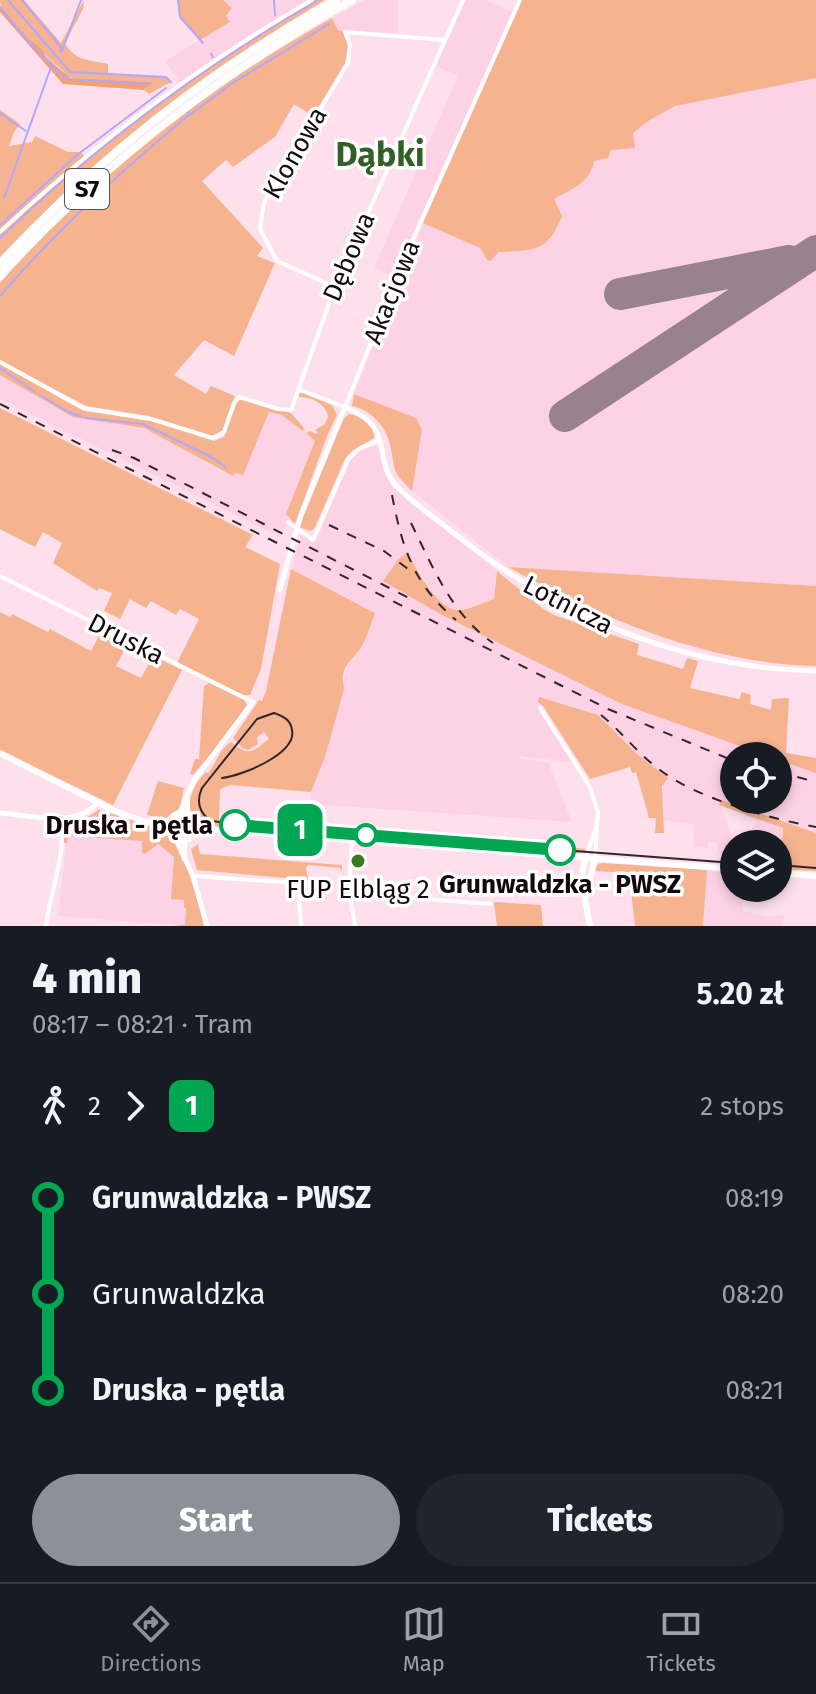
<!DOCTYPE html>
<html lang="en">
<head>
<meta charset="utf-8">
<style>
  :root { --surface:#171b24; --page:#20242c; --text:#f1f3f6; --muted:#9ea1a6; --line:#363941; --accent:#8c9099 }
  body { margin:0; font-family:"Fira Sans",sans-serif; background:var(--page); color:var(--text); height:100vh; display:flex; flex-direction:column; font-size:30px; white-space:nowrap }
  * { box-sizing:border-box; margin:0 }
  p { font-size:26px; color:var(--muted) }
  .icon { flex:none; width:44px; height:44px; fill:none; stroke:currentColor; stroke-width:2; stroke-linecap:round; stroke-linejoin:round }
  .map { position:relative; height:926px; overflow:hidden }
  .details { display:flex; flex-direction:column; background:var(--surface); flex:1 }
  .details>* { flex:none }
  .badge { padding:0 16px; border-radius:12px; font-size:28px; line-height:52px }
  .controls { position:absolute; left:720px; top:742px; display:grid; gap:16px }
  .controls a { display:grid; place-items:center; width:72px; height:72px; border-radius:50%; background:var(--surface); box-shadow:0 4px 12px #0003; font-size:40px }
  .map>.badge { position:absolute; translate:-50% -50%; box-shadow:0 0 0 4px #fff }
  .legs { display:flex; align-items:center; gap:12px; height:88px; padding:0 32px; font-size:26px }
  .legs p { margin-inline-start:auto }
  .headline { display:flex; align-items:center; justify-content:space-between; height:136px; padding:0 32px }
  h1 { font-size:44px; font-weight:800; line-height:60px }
  .cta { display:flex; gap:16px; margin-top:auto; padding:16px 32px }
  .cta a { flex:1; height:92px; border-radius:48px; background:var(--accent); color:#fff; font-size:32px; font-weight:800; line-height:92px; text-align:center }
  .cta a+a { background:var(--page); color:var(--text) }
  ul { padding:0 32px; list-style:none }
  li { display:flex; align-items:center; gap:28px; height:96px; font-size:30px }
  li i { display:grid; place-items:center; width:12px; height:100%; margin:0 10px; background:currentColor }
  li i::after { content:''; width:20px; height:20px; margin:-10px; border:6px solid; border-radius:50%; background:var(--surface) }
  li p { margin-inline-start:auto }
  li:first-child i { background:linear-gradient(#0000 50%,currentColor 0) }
  li:last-child i { background:linear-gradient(currentColor 50%,#0000 0) }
  .tab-bar { display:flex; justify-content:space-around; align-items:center; height:112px; border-top:2px solid var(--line); background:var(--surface); font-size:22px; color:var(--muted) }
  .tab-bar a { display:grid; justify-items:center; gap:4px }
  .tab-bar .selected { color:var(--accent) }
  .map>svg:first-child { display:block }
</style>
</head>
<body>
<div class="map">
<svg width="816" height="926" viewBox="0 0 816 926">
  <rect width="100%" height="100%" fill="#fee0ed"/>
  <!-- built -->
  <path fill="#fed2e5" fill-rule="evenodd" d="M 223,0 L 312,0 L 181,84 L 165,61 L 229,22 L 226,16 L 232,8 Z
    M 365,0 L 398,0 L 398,33 L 339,31 L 332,18 Z
    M 466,0 L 485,0 L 512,12 L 395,277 L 374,268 L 458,76 L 436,66 Z
    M 522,0 L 816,0 L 816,586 L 508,567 L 412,491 L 422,430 L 416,418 L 354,394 L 423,223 Z
    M 0,375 L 73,417 L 144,428 L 182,447 L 224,473 L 243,474 L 269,412 L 282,415 L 316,441 L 286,513 L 289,519 L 280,537 L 0,399 Z
    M 373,446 L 379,447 L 385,473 L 395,488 L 497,571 L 494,599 L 461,610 L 446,606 L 434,595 L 407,553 L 385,578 L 432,604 L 756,748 L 816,758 L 816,845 L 783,828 L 781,862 L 778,862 L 778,844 L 734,844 L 734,859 L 722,858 L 715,842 L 708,843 L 708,848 L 693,847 L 694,825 L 664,820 L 663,785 L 539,698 L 538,709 L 575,763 L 520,756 L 519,759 L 548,762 L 572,822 L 310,804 L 311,792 L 325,757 L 349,659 L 362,647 L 373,611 L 291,569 L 301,534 L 316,541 L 349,462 L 360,451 ZM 734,756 L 778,756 L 778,800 L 734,800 ZM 720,803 L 757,821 L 751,831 L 732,838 Z
    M 67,836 L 143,841 L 142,852 L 158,843 L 174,857 L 171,898 L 185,900 L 185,926 L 58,916 Z
    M 707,870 L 734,872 L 734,888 L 744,888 L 742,911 L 767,916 L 784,915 L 783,926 L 703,926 Z"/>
  <!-- green -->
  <path fill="#f5b38f" d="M 0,0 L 24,0 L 61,43 L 84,0 L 83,9 L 65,43 C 74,61 90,60 108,64 L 108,74 L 166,77 L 171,82 L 149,94 L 144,90 L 151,82 C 139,81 75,80 69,77 C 67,76 62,69 60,68 C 46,55 0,21 0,0 Z
    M 178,0 L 223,0 L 232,8 L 226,16 L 230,22 L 200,40 L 180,17 Z
    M 312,0 L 325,0 C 205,72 97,156 0,257 L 0,110 L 20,124 L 14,132 L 9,146 L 32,142 L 35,136 L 68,152 L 81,152 L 84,156 L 158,100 Z
    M 522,0 L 816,0 L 816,78 L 675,106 L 648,121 L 633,133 L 635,148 L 611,150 L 608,158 L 594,161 C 590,183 572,189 554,199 L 562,216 C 547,253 535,250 498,252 L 491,261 L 487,260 L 480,248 L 423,223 Z
    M 332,18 L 338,30 L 345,32 L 348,46 L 345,63 L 313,116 L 294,104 L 275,137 L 233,167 L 226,160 L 202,181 L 263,248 L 257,256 L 275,263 L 234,356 L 204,340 L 174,375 L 206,394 L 211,386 L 235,396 L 222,432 L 212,436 L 149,416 L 86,406 L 0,360 L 0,283 C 92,177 209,87 332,18 Z
    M 0,364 L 84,411 L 152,421 L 214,441 L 224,437 L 237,402 L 242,399 L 291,413 L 304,428 L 303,431 L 282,415 L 269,412 L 243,475 L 236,473 L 233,476 L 144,428 L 73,417 L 0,375 Z
    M 302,393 L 332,405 L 337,415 L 327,436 L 295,524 L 286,514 L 315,441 L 306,433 L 310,431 L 316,434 L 318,432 L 315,430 L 325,424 L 328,417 C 326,403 311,397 299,397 L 299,394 Z
    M 354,394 L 416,418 L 422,430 L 412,491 C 407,486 402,481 398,476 C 392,466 393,455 390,445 C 386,425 369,409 352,406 Z
    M 0,408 L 253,535 L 245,547 L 280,564 L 261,669 L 250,695 L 242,695 L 177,663 L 199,619 L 180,609 L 176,615 L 151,601 L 146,608 L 130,599 L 120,619 L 104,611 L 112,593 L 99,588 L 97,591 L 53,563 L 62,543 L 43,532 L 35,547 L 0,529 Z
    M 349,414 C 361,416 375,426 374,438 L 353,450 L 345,459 L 314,529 L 310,531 L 299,527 L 344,418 Z
    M 408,552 C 416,569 436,608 457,610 C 468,611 483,602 494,599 L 497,571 L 542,608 L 554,615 L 639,644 L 637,655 L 683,669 L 687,658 L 698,661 L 690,688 L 739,699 L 742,692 L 751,695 L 750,704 L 771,710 L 772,699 L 789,698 L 786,753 L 816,758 L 816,773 L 778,760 L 778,756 L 768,756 L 622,704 L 442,615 L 383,581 L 398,560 Z
    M 508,567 L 816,586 L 816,666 C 709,664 600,618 508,567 Z
    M 291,569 L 375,613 C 371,623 368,634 363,644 C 355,660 338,664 344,689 L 325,757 L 311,792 L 231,785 L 220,789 L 219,820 L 586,849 L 585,851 L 571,854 L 571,851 L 547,850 L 546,852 L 371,836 L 248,830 L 248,827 L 223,825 L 222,828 L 199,824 L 189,811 C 189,795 195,783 206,772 L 208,773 C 217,763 219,749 231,742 C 250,757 252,752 269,739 L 264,732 L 257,737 L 258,744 L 248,750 L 242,748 L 233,738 L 259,700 L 262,701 L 266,691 Z
    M 0,612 L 10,617 L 12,614 L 48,632 L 50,629 L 91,651 L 102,630 L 128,643 L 116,666 L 141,678 L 153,656 L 182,670 L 113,805 L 0,750 Z
    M 209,683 L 244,700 L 247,705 L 212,753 L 193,775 L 190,774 L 195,759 L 199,759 L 204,686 Z
    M 539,697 L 598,715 L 638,755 L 668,778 L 662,786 L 664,833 L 655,833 L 656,818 L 649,818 L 636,772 L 632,773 L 630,767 L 590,779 L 543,706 L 538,702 Z
    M 158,781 L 184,788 L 180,808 L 164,820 L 147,815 Z
    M 721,800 L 816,833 L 816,871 L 778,869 L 778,862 L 781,862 L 783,828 L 719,805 Z
    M 99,810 C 108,813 162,827 166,831 C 185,849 198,900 204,926 L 172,926 L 185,925 L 186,908 L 184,908 L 184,900 L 171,899 L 174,857 L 158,844 L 145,854 L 142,852 L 142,841 L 68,836 L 67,843 L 60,842 L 62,820 L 79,822 Z
    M 198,844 L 200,854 L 342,865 L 342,872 L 340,868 L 309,865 L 306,867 L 308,880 L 197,870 L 191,849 Z
    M 603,863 L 707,870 L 703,926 L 635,926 L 629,873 L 595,871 L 598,864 Z
    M 494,902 L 541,905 L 543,926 L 497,926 Z"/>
  <!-- forest -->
  <path fill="#f5a06f" d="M 0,7 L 21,34 L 42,49 L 45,56 L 70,78 L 152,82 L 144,90 L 63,84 L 0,12 Z"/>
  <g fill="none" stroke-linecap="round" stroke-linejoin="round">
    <!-- stream -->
    <path stroke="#b3a6fc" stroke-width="2" d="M 8,0 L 70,72 L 166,77 L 171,82
      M 22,0 L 60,46 L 61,52
      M 178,0 L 180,17 L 203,43
      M 274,0 L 275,15
      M 0,7 L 28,41 L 66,79 L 150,84
      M 62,51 L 81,0
      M 211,54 L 213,57
      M 0,113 L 26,131
      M 191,114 L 231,84 L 329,24
      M 4,198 L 51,67
      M 0,225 L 77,155 L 166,88
      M 0,238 C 95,146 204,66 318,0
      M 0,296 C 57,230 122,170 190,114 L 188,112
      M 0,368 L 35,392
      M 40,395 L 68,412 L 82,417
      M 85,418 L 143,424 L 213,458 L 225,467"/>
    <!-- runway -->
    <path stroke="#98828c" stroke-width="32" d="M 620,294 L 789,261
      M 565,416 L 816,251"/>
    <!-- minor -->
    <path stroke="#fff" stroke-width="4" d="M 0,232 C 96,143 198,66 312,0
      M 335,287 L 277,261 L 260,229 L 264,202 L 348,63 L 350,45 L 345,32 L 444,40
      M 0,362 L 83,408 L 151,419 L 213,438 L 224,432 L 234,403 L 239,397 L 278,409 L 291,410 L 335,287 L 463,0
      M 298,389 L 345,407 L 410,246 L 520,0
      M 288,522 L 313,540 L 349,458 L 360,448 L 380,440
      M 0,576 L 253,702
      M 540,708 L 590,787 L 598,812 L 595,858
      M 352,840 L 349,888 L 355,926
      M 586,857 L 596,827
      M 193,876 L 298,883 L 301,926
      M 349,893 L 491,904
      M 46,926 C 50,891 68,852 60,817"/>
    <!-- tertiary -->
    <path stroke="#fff" stroke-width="5" d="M 280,589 L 301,515 L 345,407 C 399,429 369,459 399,489 C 415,504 434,518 451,531 C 556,615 680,668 816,671
      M 187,798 L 188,815
      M 0,813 C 31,815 76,829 98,802
      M 179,814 L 194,780 L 253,702
      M 176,840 L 193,876 L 207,926
      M 184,859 L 185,841"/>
    <!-- secondary -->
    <path stroke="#fff" stroke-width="6" d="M 0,753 L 117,812 L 168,829
      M168 827a14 14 0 1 1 28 0a14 14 0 1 1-28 0Z
      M 196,824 L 218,830 L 734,869
      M 586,858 L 581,878 L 590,926
      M 778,873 L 816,876
      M 586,896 L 595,858"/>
    <!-- motorway -->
    <path stroke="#fff" stroke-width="8" d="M 0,264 C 96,159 211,69 336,0
      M 0,276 C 102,165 220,73 352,0"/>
    <!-- tram -->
    <path stroke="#32252b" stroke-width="2" d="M 222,778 C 241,776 297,754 292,730 C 291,720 283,716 274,713 L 257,719 L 202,788 C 196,801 199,813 211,821 L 272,828 L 734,863
      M 778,865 L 816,868"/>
    <!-- rail -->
    <path stroke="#32252b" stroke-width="2" stroke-dasharray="10 10" stroke-linecap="butt" d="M 0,404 L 608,709 L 734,761
      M 112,450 L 134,458 L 413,600
      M 392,495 C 402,547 413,584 456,620
      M 411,523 C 433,567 451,614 493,643
      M 329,525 L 384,551 L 412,572
      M 601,715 C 622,732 638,754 660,770 C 696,798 771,819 816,827
      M 778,772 L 816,782"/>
  </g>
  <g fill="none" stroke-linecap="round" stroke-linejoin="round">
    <!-- line-1 casing -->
    <g stroke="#fff" stroke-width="18">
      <path id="line-1" d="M 235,825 L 560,850"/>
    </g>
    <!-- line-1 -->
    <use href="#line-1" stroke="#00a651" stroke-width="12"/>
  </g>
  <!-- markers -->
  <g fill="#fff" stroke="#00a651" stroke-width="4">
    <circle cx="235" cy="825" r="14"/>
    <circle cx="366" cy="835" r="10"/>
    <circle cx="560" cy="850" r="14"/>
  </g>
  <circle fill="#347d22" stroke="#fff" stroke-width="3" cx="358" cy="861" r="8"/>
  <g text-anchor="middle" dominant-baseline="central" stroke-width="7" stroke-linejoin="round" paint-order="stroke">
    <!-- shield labels -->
    <rect fill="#fff" stroke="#5a5256" stroke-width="2" x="65" y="169" width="44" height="40" rx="6"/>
    <g font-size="24" font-weight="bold" fill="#13080d">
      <text x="87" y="189">S7</text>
    </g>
    <!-- street labels -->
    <g font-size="26" fill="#13080d" stroke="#fff">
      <text transform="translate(295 153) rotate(-60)">Klonowa</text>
      <text transform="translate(349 257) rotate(-67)">Dębowa</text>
      <text transform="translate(392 292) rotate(-68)">Akacjowa</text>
      <text transform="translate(568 605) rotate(27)">Lotnicza</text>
      <text transform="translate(126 639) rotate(27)">Druska</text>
    </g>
    <!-- stop labels -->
    <g font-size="26" font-weight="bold" fill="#13080d" stroke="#fff" text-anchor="end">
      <text x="213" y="825">Druska - pętla</text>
      <text x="560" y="884" text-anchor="middle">Grunwaldzka - PWSZ</text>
    </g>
    <!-- poi labels -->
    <g font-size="26" fill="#13080d" stroke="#fff">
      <text x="358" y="889">FUP Elbląg 2</text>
    </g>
    <!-- district labels -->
    <g font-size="34" font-weight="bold" fill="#315f27" stroke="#fff">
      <text x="380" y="154">Dąbki</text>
    </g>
  </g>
</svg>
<div class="controls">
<a><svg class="icon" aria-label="locate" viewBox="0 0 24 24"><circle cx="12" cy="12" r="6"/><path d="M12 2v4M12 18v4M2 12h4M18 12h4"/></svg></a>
<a><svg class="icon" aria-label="layers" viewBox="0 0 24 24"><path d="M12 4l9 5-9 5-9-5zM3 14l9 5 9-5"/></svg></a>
</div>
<b class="badge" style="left:300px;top:830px;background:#00a651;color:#fff">1</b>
</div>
<section class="details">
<div class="headline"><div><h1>4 min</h1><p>08:17 – 08:21 · Tram</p></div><b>5.20 zł</b></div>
<div class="legs"><svg class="icon" aria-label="walk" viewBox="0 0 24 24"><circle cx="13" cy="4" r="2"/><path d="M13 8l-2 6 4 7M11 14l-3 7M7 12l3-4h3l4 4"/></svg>2<svg class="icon" aria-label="forward" viewBox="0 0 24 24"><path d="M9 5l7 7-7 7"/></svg><b class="badge" style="background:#00a651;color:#fff">1</b><p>2 stops</p></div>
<ul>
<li><i style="color:#00a651"></i><b>Grunwaldzka - PWSZ</b><p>08:19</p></li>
<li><i style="color:#00a651"></i><span>Grunwaldzka</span><p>08:20</p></li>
<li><i style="color:#00a651"></i><b>Druska - pętla</b><p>08:21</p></li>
</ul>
<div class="cta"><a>Start</a><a>Tickets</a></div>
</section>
<nav class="tab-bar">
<a class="selected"><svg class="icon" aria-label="directions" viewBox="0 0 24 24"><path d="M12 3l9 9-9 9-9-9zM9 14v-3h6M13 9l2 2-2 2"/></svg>Directions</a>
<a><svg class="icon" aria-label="map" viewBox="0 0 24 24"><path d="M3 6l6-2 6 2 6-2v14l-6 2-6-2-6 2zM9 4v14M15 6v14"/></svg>Map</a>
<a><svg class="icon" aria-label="tickets" viewBox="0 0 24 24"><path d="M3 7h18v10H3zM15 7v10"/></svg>Tickets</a>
</nav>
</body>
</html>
